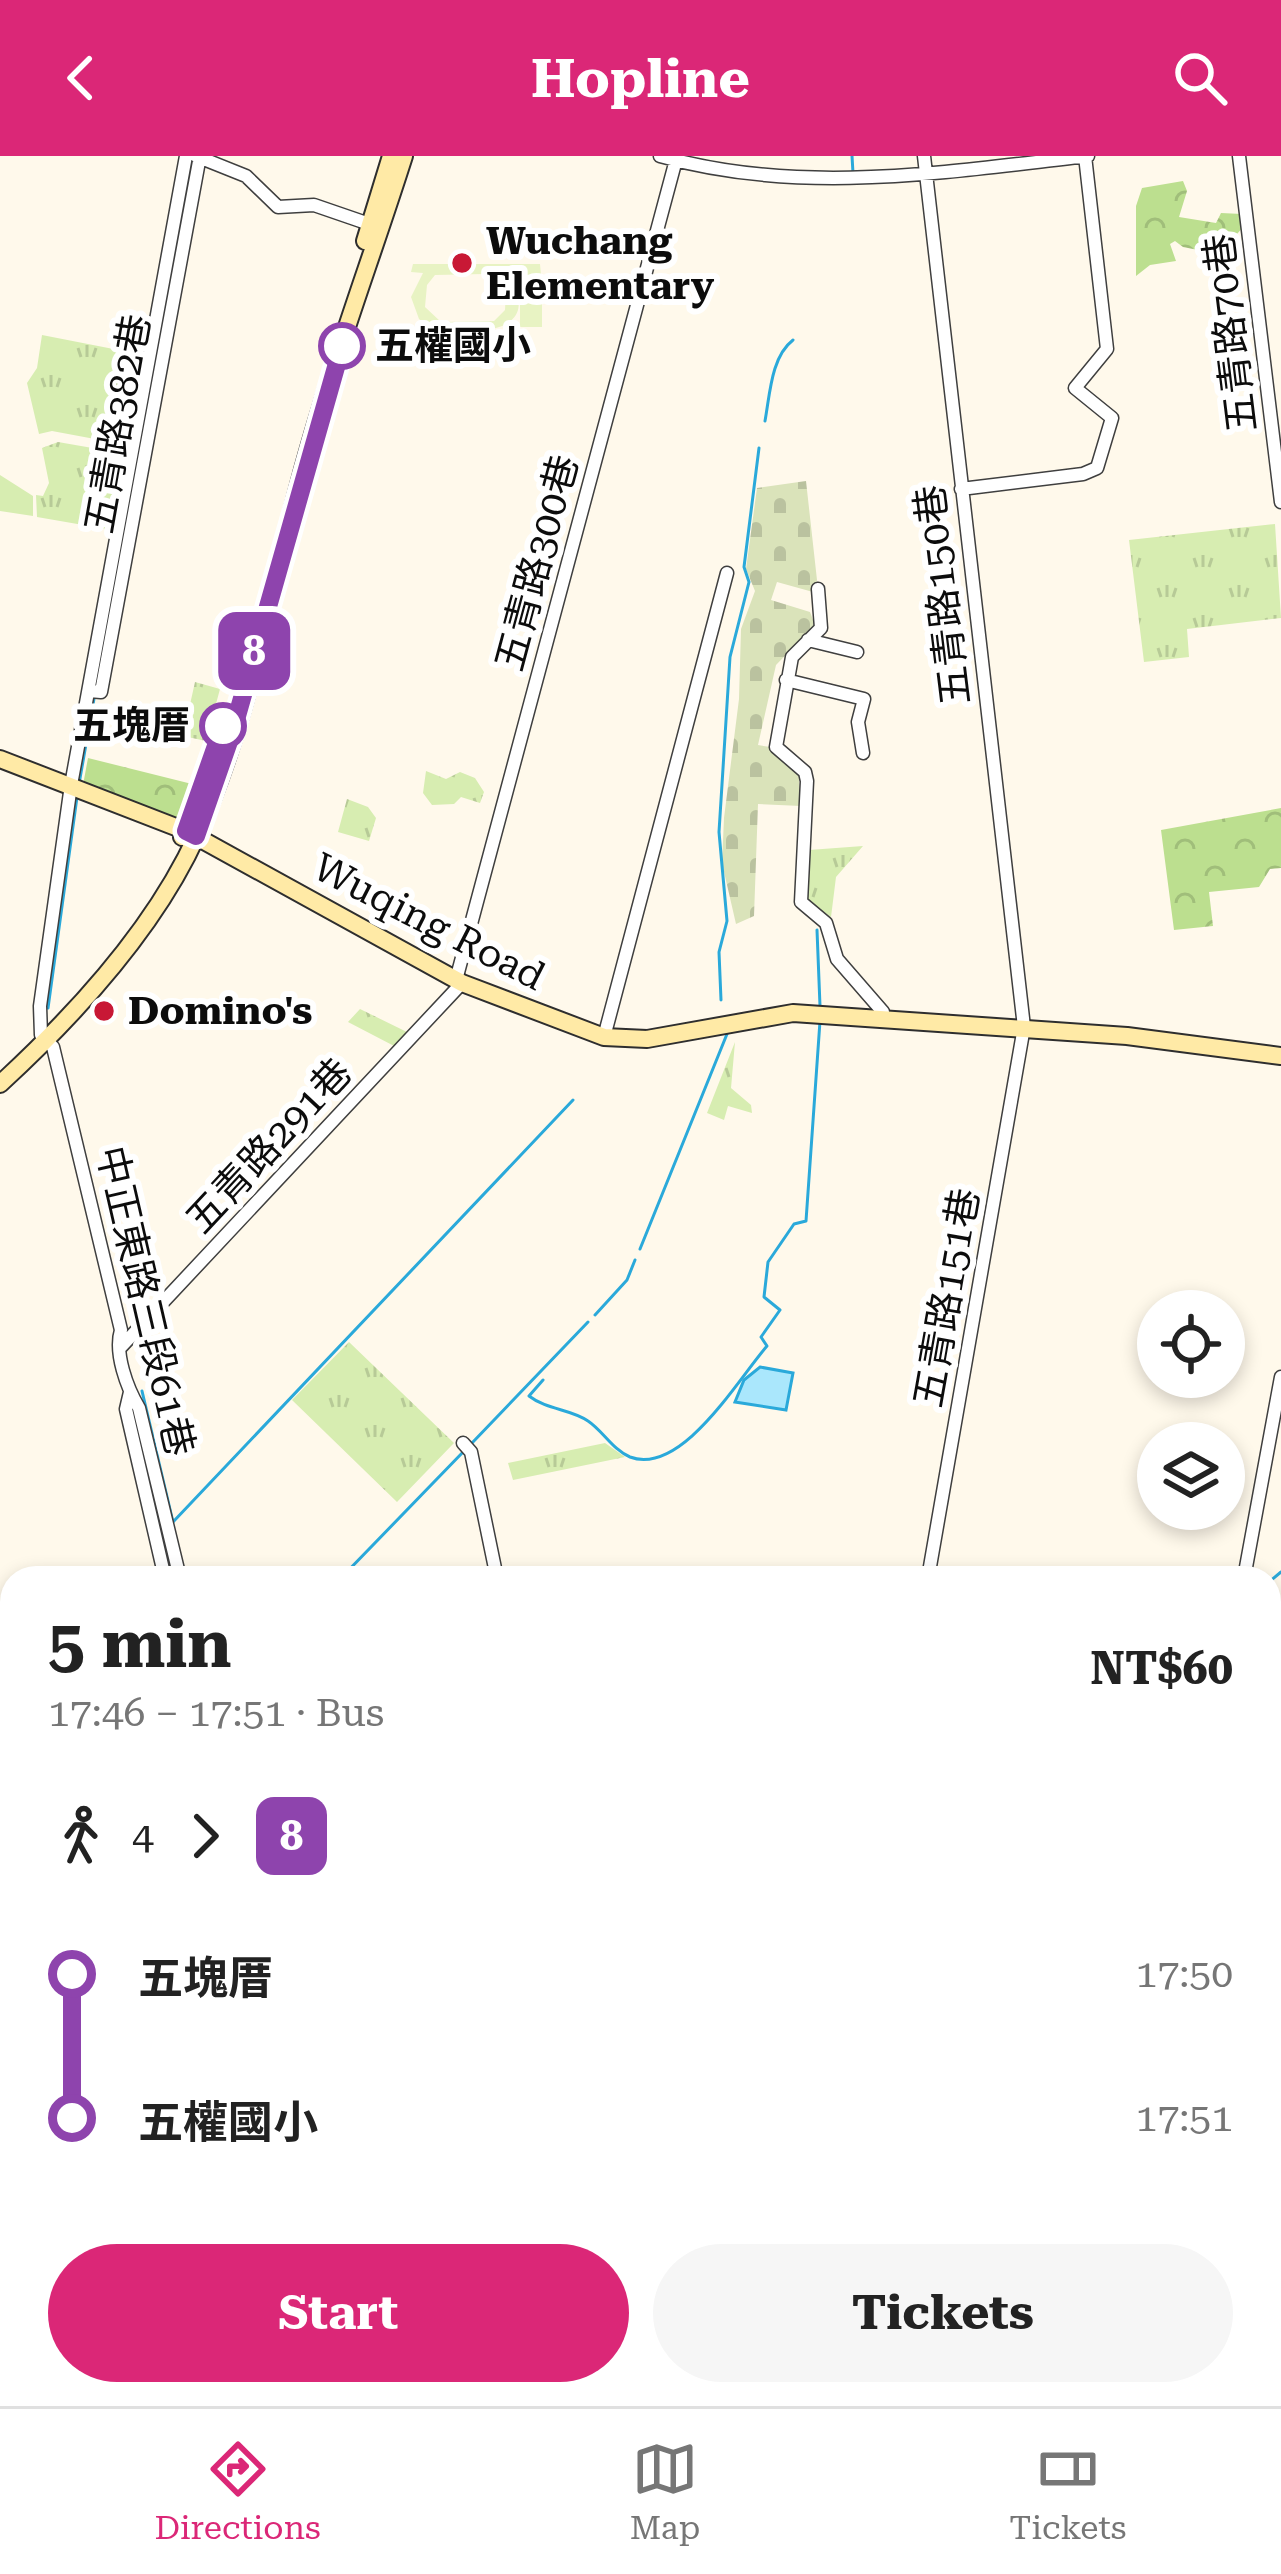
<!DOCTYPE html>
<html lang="en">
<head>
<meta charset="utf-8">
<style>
  :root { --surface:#fff; --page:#f6f6f6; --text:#222; --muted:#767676; --line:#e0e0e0; --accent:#db2777 }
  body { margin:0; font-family:"Roboto Serif","Noto Sans TC",serif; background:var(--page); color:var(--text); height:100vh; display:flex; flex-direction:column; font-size:45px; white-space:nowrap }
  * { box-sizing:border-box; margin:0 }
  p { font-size:39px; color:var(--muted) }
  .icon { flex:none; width:66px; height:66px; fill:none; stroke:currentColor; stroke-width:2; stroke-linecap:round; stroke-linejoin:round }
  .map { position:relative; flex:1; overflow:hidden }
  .sheet { position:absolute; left:0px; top:1410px; width:1281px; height:840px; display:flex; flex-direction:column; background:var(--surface); border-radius:36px 36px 0 0; box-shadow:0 6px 18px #0003 }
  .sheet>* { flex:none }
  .badge { padding:0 24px; border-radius:18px; font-size:42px; line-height:78px }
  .buttons { position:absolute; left:1137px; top:1134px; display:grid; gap:24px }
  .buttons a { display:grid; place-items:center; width:108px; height:108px; border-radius:50%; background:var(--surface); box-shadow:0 6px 18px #0003; font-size:60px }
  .map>.badge { position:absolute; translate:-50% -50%; box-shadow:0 0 0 6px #fff }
  .legs { display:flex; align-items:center; gap:18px; height:132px; padding:0 48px; font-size:39px }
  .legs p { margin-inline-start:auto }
  .headline { display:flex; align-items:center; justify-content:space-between; height:204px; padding:0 48px }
  h1 { font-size:66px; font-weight:700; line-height:90px }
  .cta { display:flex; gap:24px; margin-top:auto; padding:24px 48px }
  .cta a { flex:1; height:138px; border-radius:72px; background:var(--accent); color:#fff; font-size:48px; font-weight:700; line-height:138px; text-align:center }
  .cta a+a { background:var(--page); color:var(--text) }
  ul { padding:0 48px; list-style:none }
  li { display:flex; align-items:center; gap:42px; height:144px; font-size:45px }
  li i { display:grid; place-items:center; width:18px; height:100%; margin:0 15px; background:currentColor }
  li i::after { content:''; width:30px; height:30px; margin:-15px; border:9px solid; border-radius:50%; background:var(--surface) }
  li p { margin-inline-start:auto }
  li:first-child i { background:linear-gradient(#0000 50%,currentColor 0) }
  li:last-child i { background:linear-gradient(currentColor 50%,#0000 0) }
  header { display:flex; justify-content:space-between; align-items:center; height:156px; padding:0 48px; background:var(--accent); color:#fff; font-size:54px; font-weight:700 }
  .tabs { display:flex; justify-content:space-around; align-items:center; height:168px; border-top:3px solid var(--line); background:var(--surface); font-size:33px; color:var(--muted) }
  .tabs a { display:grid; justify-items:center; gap:6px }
  .tabs .selected { color:var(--accent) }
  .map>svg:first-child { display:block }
</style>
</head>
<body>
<header><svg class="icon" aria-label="back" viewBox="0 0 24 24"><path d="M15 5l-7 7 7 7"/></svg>Hopline<svg class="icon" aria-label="search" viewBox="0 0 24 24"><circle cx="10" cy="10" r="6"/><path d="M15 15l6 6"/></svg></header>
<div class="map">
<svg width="1281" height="2250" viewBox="0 0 1281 2250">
  <defs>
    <pattern id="grass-tufts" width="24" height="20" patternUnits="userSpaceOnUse" patternTransform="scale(3)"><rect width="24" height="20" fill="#d7edb1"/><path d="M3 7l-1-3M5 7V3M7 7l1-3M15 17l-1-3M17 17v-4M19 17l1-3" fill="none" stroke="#b7ca97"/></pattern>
    <pattern id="forest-crowns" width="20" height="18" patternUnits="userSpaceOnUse" patternTransform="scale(3)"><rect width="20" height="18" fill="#bcdf8f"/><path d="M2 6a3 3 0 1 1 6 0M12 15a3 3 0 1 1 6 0" fill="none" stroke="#a0be7a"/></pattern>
    <pattern id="cemetery-stones" width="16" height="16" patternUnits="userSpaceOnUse" patternTransform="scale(3)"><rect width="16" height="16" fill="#dae3ba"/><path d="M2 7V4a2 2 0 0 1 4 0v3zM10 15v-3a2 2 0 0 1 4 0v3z" fill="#bac29f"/></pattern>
  </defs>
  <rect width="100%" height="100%" fill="#fff9eb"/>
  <!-- grass -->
  <path fill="url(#grass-tufts)" d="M 42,179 L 144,199 L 127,289 L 52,275 L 39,278 L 27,227 L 37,212 Z
    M 58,286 L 127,298 L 112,374 L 37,361 L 36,339 L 43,340 L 49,327 L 42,292 Z
    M 0,319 L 33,340 L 33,360 L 0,355 Z
    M 1275,368 L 1281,462 L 1187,473 L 1189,501 L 1144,506 L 1129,384 Z
    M 195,526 L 220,533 L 206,585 L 183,580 Z
    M 426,615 L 446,623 L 460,616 L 475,622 L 484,636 L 480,647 L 461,641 L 454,648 L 432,649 L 423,637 Z
    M 347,643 L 368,651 L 376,662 L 369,685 L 338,676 Z
    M 863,690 L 836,721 L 831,761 L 807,744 L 809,694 Z
    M 360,853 L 409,877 L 396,891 L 348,866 Z
    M 735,886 L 731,932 L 751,949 L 752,957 L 728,950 L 724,964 L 707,957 Z
    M 349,1186 L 454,1287 L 397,1346 L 292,1244 Z
    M 605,1287 L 625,1301 L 513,1324 L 508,1307 Z"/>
  <!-- forest -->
  <path fill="url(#forest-crowns)" d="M 1183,25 L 1187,35 L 1179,61 L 1216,67 L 1221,57 L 1242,58 L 1243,71 L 1232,84 L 1228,100 L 1183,91 L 1175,85 L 1170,88 L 1176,105 L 1150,109 L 1136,120 L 1136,50 L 1142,32 Z
    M 88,602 L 192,628 L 176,667 L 83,629 Z
    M 1281,652 L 1281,712 L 1270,713 L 1259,731 L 1209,736 L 1213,770 L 1174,774 L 1161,674 Z"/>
  <!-- cemetery -->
  <path fill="url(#cemetery-stones)" d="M 806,325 L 817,424 L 813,436 L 777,426 L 771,444 L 810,456 L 815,469 L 776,509 L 758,589 L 770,591 L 798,612 L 801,650 L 758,648 L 754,760 L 736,768 L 722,707 L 724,662 L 739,543 L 741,473 L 755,435 L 746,413 L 757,332 Z"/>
  <!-- pitch -->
  <path fill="#e8f3c3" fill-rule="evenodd" d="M 413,108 L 540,108 L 541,119 L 508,119 C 547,181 470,177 434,176 L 419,163 L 411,141 L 423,117 L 411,116 ZM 485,118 L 506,134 L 505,154 L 494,165 L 441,166 L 425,151 L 427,129 L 435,119 Z
    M 520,126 L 542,126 L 542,171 L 520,171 Z"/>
  <!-- water -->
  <path fill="#aae7fc" stroke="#2aa9da" stroke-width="3" d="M 760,1211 L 793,1217 L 786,1254 L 735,1246 L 744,1224 Z
    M 0,2220 L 12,2223 L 12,2238 L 85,2238 L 142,2250 L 0,2250 Z
    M 728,2238 L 1231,2238 L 1235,2250 L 721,2250 Z"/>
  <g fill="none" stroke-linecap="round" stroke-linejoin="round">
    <!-- stream -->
    <path stroke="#2aa9da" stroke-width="3" d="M 852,0 L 853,17
      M 155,205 L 193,5
      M 765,265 C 770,238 771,201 793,184
      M 111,442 L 153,214
      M 97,522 L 109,458
      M 79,628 L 95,537
      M 817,774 L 820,850
      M 721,844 L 719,796 L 727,765 L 719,676 L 730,501 L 749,426 L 744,411 L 759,292
      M 48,852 L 77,641
      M 640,1093 L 727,878
      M 595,1159 L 627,1124 L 635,1104
      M 543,1224 L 529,1240 C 547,1254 571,1253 588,1265 C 603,1275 613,1294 630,1301 C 682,1320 738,1223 767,1190 L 761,1181 L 780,1154 L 764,1141 L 768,1106 L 794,1068 L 806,1065 L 820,865
      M 142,1235 L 173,1366 L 573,944
      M 472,1287 L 588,1166
      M 166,1391 L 174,1422
      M 341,1422 L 465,1294
      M 1269,1426 L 1281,1416"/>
    <!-- street casing -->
    <g stroke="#3f3f3f" stroke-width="15">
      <path id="street" d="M 196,0 L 246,20 L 278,51 L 314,49 L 378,71
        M 660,0 C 801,40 945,16 1088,0
        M 924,0 L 1024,871 L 928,1422
        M 1239,0 L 1281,346
        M 961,333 L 1083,318 L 1097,312 L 1112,262 L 1075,232 L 1107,193 L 1085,0
        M 818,433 L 821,472 L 792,501 L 776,591 L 805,616 L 807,625 L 801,746 L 826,767 L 837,803 L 883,856 L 883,864
        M 808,484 L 857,496
        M 786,524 L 864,543 L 858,566 L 863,597
        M 89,535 L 101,536 L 200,0
        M 456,824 L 677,0
        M 604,881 L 727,417
        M 120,1192 L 462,827
        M 130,1236 L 126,1253 L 165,1422
        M 463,1287 L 471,1296 L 497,1422
        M 180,1422 L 139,1252 C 127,1232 114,1197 121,1174 L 53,891 L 41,879 L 40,850 L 71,629 L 186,0
        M 1244,1422 L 1281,1221
        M 0,2045 L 12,2033
        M 1269,2069 L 1281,2071
        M 0,2199 L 12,2201
        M 168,2238 L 181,2250
        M 1259,2238 L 1265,2250
        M 228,2250 L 230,2238
        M 643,2250 L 649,2244 L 663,2250
        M 692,2250 L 699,2238"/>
    </g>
    <!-- secondary casing -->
    <g stroke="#2e2e2e" stroke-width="20">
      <path id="secondary" d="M 365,85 L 391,0
        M 0,603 L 186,675 L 462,827 L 604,881 L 647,883 L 793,857 L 1127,880 L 1281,900
        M 182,681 L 209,610
        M 0,928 C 74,860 155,772 197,679 C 250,562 271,427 306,303 C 334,201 372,101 404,0
        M 0,1682 L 12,1684
        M 0,1700 L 12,1702
        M 533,2250 L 534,2238
        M 548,2250 L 549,2238"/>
    </g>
    <!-- street -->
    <use href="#street" stroke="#fff" stroke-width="12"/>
    <!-- secondary -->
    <use href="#secondary" stroke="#ffeaa6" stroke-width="16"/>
  </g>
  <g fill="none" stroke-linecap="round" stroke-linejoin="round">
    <!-- line-1 casing -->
    <g stroke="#fff" stroke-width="27">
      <path id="line-1" d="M 223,570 L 186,675 L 196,680 L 233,574 L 342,190"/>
    </g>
    <!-- line-1 -->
    <use href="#line-1" stroke="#8e44ad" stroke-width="18"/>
  </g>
  <!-- markers -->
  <g fill="#c81835" stroke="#fff" stroke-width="4.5">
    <circle cx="462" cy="107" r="12"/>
    <circle cx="104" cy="855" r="12"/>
  </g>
  <g fill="#fff" stroke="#8e44ad" stroke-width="6">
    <circle cx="342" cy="190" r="21"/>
    <circle cx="223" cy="570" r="21"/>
  </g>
  <g text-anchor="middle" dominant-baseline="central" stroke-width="12" stroke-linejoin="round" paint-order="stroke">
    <!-- poi labels -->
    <g font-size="39" font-weight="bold" fill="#0c0c0c" stroke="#fff" text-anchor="start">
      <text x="486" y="85">Wuchang<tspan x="486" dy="45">Elementary</tspan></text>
      <text x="128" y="855">Domino's</text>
    </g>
    <!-- street labels -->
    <g font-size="39" fill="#0c0c0c" stroke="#fff">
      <text transform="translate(1231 177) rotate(-97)">五青路70巷</text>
      <text transform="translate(118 268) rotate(-80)">五青路382巷</text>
      <text transform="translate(537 407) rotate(-75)">五青路300巷</text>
      <text transform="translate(943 439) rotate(-97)">五青路150巷</text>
      <text transform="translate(429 766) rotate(27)">Wuqing Road</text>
      <text transform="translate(269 990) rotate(-47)">五青路291巷</text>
      <text transform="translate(947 1142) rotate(-80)">五青路151巷</text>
      <text transform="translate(145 1145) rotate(77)">中正東路三段61巷</text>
    </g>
    <!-- stop labels -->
    <g font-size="39" font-weight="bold" fill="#0c0c0c" stroke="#fff" text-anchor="start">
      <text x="375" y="190">五權國小</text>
      <text x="190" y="570" text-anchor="end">五塊厝</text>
    </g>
  </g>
</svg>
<div class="buttons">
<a><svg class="icon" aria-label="locate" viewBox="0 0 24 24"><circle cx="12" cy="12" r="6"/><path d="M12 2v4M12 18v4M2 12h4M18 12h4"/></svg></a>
<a><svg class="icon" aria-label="layers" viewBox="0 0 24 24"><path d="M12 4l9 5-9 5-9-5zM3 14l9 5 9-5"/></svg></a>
</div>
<b class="badge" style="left:254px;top:495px;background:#8e44ad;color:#fff">8</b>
<section class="sheet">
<div class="headline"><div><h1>5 min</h1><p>17:46 – 17:51 · Bus</p></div><b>NT$60</b></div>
<div class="legs"><svg class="icon" aria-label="walk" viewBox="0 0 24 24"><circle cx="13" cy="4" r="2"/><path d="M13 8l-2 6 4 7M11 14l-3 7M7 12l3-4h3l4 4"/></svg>4<svg class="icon" aria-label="forward" viewBox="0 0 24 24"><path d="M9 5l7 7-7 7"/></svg><b class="badge" style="background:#8e44ad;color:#fff">8</b></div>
<ul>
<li><i style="color:#8e44ad"></i><b>五塊厝</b><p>17:50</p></li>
<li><i style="color:#8e44ad"></i><b>五權國小</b><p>17:51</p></li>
</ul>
<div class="cta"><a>Start</a><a>Tickets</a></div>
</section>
</div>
<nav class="tabs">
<a class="selected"><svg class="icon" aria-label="directions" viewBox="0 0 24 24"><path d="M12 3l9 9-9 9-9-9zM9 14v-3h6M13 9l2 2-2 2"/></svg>Directions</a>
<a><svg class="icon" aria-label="map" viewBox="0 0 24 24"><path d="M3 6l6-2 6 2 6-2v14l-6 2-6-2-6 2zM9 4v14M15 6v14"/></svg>Map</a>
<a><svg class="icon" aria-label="tickets" viewBox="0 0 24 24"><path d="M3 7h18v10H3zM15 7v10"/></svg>Tickets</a>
</nav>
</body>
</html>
